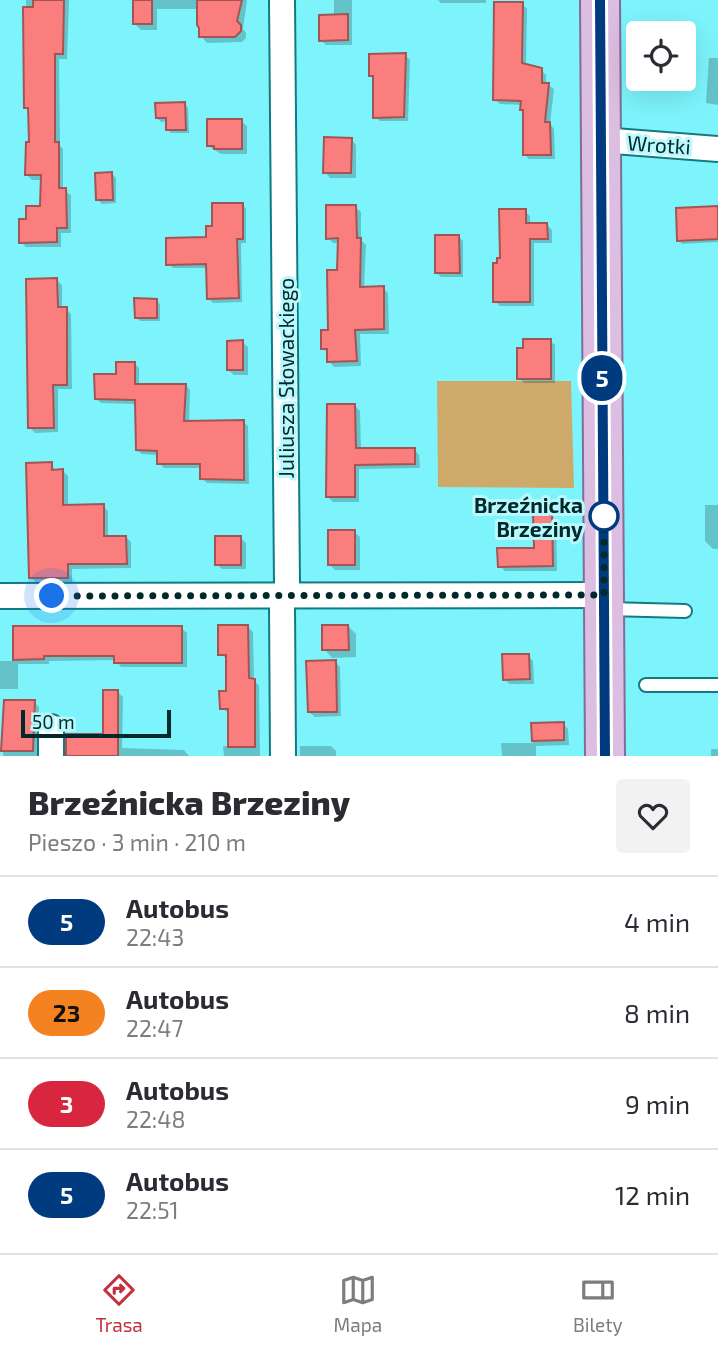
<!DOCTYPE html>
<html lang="pl">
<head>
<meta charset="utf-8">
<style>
  :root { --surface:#fff; --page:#f2f2f3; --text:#2b2b33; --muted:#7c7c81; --line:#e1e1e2; --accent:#c2323e }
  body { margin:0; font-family:"Exo 2",sans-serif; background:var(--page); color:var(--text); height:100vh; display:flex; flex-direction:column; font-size:26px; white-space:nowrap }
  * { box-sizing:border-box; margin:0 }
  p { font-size:23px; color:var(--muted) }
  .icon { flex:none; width:38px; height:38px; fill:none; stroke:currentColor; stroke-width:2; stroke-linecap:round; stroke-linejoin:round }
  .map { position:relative; height:756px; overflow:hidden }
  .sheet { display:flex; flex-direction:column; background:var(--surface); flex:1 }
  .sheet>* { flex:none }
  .badge { padding:0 14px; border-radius:23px; font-size:24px; line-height:46px }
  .tools { position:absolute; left:626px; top:21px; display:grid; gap:14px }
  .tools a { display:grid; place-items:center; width:70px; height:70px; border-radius:7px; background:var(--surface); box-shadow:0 7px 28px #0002; font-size:35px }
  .scale { position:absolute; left:21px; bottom:18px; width:150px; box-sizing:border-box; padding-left:7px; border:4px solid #00292b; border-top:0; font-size:19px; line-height:24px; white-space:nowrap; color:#00292b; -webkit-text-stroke:5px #b9f9fe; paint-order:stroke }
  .you { position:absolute; width:35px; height:35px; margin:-18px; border:5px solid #fff; border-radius:50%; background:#1a73e8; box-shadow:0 0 0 10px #1a73e833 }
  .map>.badge { position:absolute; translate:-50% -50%; box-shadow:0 0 0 4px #fff }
  .round { display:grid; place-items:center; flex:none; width:74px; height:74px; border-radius:7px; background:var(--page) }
  .summary { display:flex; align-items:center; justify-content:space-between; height:119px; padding:0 28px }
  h1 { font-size:33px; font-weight:800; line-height:52px }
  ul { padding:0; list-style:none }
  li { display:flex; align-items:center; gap:21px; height:91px; padding:0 28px; border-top:2px solid var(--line) }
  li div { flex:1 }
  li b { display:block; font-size:26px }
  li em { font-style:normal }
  li .badge { min-width:77px; font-weight:700; text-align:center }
  .menu { display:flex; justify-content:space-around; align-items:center; height:98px; border-top:2px solid var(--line); background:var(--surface); font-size:19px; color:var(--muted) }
  .menu a { display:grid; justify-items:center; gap:4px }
  .menu .active { color:var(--accent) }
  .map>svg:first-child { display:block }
</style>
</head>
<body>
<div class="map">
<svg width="718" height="756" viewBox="0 0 718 756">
  <rect width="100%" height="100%" fill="#7df4fc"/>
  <!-- green -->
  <path fill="#cdaa69" d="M 437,381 L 571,381 L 574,488 L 438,487 Z"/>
  <!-- shadow -->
  <path fill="#0003" d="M 26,0 L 69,0 L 67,59 L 59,59 L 60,146 L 63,149 L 63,190 L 71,195 L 71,233 L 61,233 L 61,247 L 26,247 L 21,242 L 28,220 L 42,208 L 42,180 L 32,180 L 27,175 L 31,144 L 30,111 L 26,107 Z
    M 135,0 L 247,0 L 243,29 L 246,33 L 246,38 L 242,42 L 207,43 L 201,36 L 198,9 L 157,9 L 157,30 L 141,30 L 135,24 Z
    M 334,0 L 352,0 L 352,45 L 326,45 L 321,40 L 334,16 Z
    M 438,0 L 486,0 L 486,3 L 441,3 Z
    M 522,4 L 527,9 L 526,66 L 541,70 L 546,75 L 546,84 L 554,89 L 550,124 L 554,129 L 555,159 L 529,159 L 524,154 L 525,112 L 522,105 L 500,104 L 495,99 Z
    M 405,55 L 410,60 L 408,121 L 380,121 L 375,117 L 375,80 L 371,76 Z
    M 709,58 L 718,58 L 718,105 L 706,103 Z
    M 184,104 L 188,108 L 189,133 L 171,133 L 168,130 L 168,121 L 161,122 L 157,118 Z
    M 241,121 L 247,126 L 247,154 L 221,154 L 208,146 Z
    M 351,139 L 356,145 L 356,178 L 330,178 L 325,172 Z
    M 112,174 L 116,178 L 116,203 L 102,204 L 97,199 Z
    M 242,204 L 246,209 L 246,243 L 241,243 L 242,302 L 213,303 L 208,298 L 208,268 L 173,268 L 168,264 L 208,239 L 214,227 Z
    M 355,207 L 361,212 L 361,240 L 366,245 L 364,288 L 383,288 L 388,293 L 389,334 L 360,334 L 361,366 L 334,367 L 329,361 L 329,354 L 323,349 L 329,332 L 339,271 L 339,243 L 333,243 L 328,238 Z
    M 718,208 L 718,242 L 682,244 L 679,241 Z
    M 525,211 L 530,216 L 530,225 L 547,225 L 552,230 L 552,243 L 534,243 L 534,306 L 500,306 L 495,301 L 502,260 Z
    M 459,237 L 463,241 L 463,277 L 441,277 L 437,273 Z
    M 56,280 L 62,285 L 62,309 L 66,309 L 71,314 L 72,389 L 58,389 L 58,432 L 35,433 L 29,427 Z
    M 156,300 L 160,304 L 160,321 L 140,321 L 136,317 Z
    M 550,341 L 555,345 L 555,383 L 524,383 L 519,378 Z
    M 242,342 L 248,347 L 248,375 L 234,375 L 228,370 Z
    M 134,363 L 139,368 L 139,386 L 186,385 L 190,390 L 189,423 L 243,422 L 248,426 L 249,484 L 207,483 L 202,478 L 202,468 L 164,468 L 159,463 L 158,455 L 142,454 L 137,450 L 137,404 L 101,403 L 96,398 Z
    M 354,405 L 360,411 L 361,450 L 414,449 L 419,455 L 420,468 L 359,469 L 359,502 L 333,502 L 328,497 Z
    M 51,464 L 56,471 L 63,471 L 68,476 L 68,506 L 103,506 L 108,511 L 108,538 L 126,537 L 131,542 L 131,568 L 72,569 L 72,582 L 36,582 L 31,577 Z
    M 705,505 L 718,505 L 718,549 L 713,549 L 705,541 Z
    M 551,516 L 556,521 L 557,571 L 505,571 L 500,566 L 536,550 Z
    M 354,532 L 360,537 L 360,570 L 335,570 L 330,565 Z
    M 240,537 L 246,543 L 246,569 L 222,569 L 216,564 Z
    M 247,626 L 253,632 L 254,680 L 259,686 L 260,756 L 224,756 L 223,746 L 230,746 L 230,714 L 222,708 L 228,693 L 227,659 L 220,654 Z
    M 348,626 L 356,634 L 356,657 L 332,658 L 324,649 Z
    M 15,628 L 181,628 L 187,633 L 187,667 L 121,667 L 116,660 L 49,661 L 49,664 L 18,664 L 18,689 L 0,689 L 0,661 L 15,661 Z
    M 528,656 L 533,661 L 534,684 L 510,684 L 504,679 Z
    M 335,662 L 340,667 L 341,716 L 315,717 L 309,712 Z
    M 118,692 L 123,697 L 122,748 L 184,750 L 189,756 L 68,756 L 105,736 Z
    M 34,702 L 39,707 L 38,756 L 3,756 L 3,728 Z
    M 563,724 L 568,729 L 569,745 L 536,746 L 536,756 L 502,756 L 501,743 L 533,743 L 532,725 Z
    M 300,746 L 331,746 L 336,751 L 336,756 L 300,756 Z
    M 711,749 L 718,749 L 718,756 L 711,756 Z"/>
  <!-- building -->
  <path fill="#fb7e7e" stroke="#a55454" stroke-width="2" d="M 33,0 L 64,0 L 63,54 L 55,54 L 55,142 L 59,142 L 59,188 L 66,188 L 67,228 L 57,228 L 57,242 L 19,243 L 19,219 L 26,219 L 26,206 L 40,206 L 41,175 L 25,175 L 26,142 L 29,142 L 28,108 L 24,108 L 23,7 L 33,7 Z
    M 133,0 L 152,0 L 152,24 L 133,24 Z
    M 197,0 L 242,0 L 237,21 L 241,25 L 241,31 L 235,37 L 199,37 L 199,28 L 197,25 Z
    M 494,2 L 523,2 L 522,63 L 542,68 L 542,83 L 549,83 L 545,122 L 550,122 L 551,155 L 523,155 L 523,110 L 520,110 L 521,101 L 493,100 Z
    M 348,14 L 348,40 L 319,41 L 319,15 Z
    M 406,53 L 404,117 L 373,118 L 373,76 L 369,76 L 369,54 Z
    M 185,102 L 186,130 L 166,130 L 166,118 L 156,118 L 155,103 Z
    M 207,119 L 242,119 L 242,149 L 214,149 L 214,146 L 207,146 Z
    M 324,137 L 352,138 L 351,173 L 323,173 Z
    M 112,172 L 113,200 L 96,200 L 95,173 Z
    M 212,203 L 243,203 L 243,239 L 237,239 L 239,298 L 207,299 L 206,264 L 166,265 L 166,238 L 206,237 L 206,226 L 212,226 Z
    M 326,205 L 356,205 L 357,238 L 361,238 L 360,287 L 384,286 L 384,329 L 355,330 L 357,361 L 327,362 L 327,349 L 321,349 L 321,330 L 328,330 L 327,270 L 337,270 L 338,238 L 326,239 Z
    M 718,206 L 718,239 L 677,241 L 676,208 Z
    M 499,209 L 526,209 L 526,223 L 547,223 L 548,239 L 530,239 L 530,302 L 493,302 L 493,263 L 497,263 L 497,258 L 500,258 Z
    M 435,235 L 459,235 L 460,273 L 435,273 Z
    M 57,278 L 58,307 L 67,307 L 67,385 L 53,385 L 54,428 L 28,428 L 26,279 Z
    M 134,298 L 157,299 L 157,318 L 135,318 Z
    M 523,339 L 551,339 L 551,379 L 517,379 L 517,348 L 523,348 Z
    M 243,340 L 243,370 L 227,370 L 227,341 Z
    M 116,362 L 135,362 L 135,384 L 186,384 L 184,421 L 244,420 L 244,480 L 200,479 L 200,464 L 157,464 L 157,451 L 136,450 L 135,400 L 95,399 L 94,374 L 116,374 Z
    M 327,404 L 355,404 L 356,448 L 415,448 L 415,464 L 355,465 L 355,497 L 326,497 Z
    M 52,462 L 52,470 L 63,469 L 63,505 L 104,504 L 104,536 L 126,536 L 127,564 L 68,564 L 68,578 L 29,578 L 26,463 Z
    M 533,514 L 552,514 L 553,566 L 498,567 L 497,548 L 534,548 Z
    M 328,530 L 355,530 L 355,565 L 328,565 Z
    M 215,536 L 241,536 L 241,565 L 215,565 Z
    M 218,625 L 248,625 L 249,678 L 255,679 L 255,747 L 228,747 L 228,709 L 220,709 L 219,691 L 226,691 L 226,655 L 218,655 Z
    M 322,625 L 348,625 L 349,650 L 322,650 Z
    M 13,626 L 182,626 L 182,663 L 114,663 L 114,656 L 44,656 L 44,659 L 13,660 Z
    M 502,654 L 529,654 L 530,679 L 503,680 Z
    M 336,660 L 337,712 L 308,712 L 306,661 Z
    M 103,690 L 118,690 L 118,756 L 66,756 L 66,734 L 103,734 Z
    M 4,700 L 35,700 L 33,751 L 1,751 Z
    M 564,722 L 564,740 L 532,741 L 531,723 Z"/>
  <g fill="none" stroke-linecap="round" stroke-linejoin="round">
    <!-- service casing -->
    <g stroke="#127a81" stroke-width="16">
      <path id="service" d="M 608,609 L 685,611
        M 646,685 L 718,685"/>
    </g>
    <!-- minor casing -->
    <g stroke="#127a81" stroke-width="28">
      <path id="minor" d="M 282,0 L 287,585 L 282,605 L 283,756
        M 601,140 L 718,149
        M 0,596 L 604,595
        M 51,727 L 51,756"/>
    </g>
    <!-- primary casing -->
    <g stroke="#816d96" stroke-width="42">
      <path id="primary" d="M 600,0 L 605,756"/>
    </g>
    <!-- service -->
    <use href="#service" stroke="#fff" stroke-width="12"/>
    <!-- minor -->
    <use href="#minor" stroke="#fff" stroke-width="24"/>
    <!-- primary -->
    <use href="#primary" stroke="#ddbee3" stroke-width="38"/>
  </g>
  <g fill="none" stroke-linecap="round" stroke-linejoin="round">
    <!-- line casing -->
    <g stroke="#fff" stroke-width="16">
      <path id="line" d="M 600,0 L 605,756"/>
    </g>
    <!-- line -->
    <use href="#line" stroke="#003b80" stroke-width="10"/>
    <!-- walk -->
    <path stroke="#00292b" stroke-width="7" stroke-dasharray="0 12.6" d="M 52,596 L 604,595 L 604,516"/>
  </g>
  <!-- markers -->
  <circle fill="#fff" stroke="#003b80" stroke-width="3.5" cx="604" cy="516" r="14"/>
  <g text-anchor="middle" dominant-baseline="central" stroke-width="6" stroke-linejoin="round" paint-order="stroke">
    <!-- street labels -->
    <g font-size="21" fill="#00292b" stroke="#b9f9fe">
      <text transform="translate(659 144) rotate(4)">Wrotki</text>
      <text transform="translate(285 378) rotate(-90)">Juliusza Słowackiego</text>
    </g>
    <!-- stop labels -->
    <g font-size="21" font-weight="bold" fill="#00292b" stroke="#b9f9fe" text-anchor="end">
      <text x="583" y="504">Brzeźnicka<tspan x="583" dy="24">Brzeziny</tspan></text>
    </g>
  </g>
</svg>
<div class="tools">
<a><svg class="icon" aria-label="locate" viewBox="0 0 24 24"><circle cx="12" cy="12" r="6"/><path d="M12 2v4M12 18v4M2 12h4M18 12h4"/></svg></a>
</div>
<div class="scale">50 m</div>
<div class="you" style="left:52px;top:596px"></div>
<b class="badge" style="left:602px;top:378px;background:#003b80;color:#fff">5</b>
</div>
<section class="sheet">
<div class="summary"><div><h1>Brzeźnicka Brzeziny</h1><p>Pieszo · 3 min · 210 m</p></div><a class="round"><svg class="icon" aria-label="heart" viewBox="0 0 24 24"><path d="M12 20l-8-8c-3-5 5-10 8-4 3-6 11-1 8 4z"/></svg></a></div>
<ul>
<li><span class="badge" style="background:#003b80;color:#fff">5</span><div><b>Autobus</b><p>22:43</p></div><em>4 min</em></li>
<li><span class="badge" style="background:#f58220;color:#111">23</span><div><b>Autobus</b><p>22:47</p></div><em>8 min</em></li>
<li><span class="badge" style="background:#d7263d;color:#fff">3</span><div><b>Autobus</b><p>22:48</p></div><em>9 min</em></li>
<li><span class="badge" style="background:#003b80;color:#fff">5</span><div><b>Autobus</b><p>22:51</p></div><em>12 min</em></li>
</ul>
</section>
<nav class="menu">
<a class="active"><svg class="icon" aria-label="directions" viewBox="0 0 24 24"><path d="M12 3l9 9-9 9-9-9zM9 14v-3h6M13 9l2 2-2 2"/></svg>Trasa</a>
<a><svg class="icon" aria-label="map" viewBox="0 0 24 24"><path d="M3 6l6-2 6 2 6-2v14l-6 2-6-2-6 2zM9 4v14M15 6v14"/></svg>Mapa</a>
<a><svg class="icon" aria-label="tickets" viewBox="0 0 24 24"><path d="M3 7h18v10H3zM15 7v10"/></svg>Bilety</a>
</nav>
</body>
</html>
